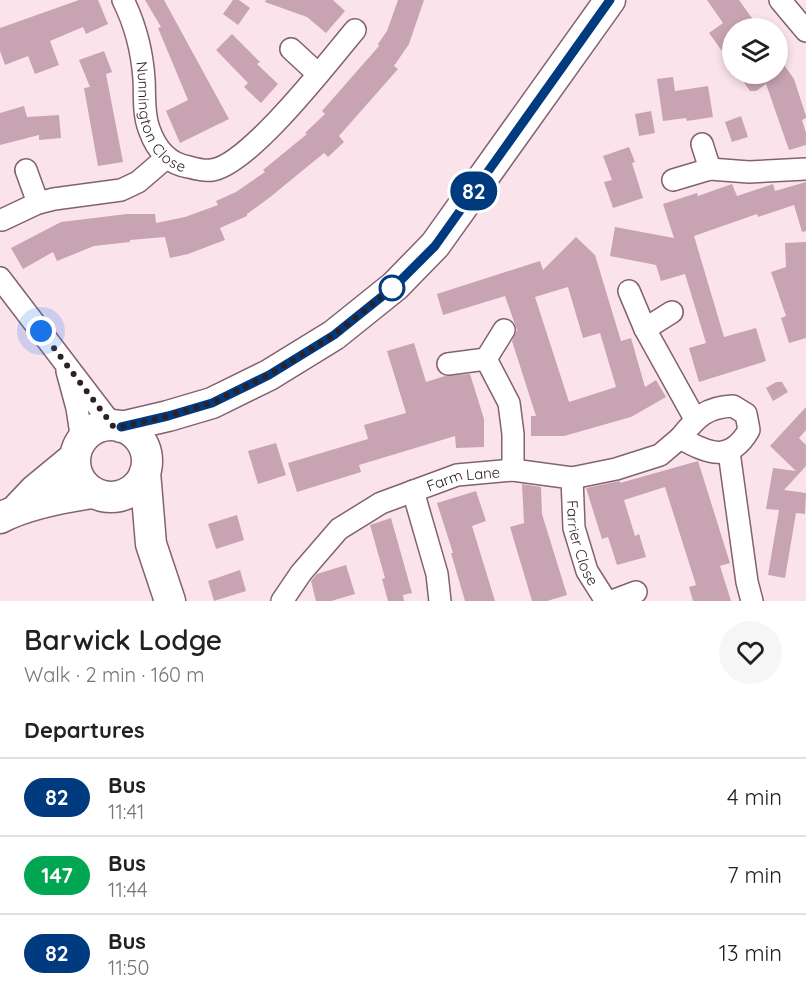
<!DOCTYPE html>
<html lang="en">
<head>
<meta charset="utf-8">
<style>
  :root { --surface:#fff; --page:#f6f6f6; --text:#202124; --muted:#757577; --line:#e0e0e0 }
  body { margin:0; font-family:Quicksand,sans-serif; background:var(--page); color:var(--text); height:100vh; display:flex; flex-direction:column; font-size:22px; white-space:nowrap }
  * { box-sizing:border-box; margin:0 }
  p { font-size:20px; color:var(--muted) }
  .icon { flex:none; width:33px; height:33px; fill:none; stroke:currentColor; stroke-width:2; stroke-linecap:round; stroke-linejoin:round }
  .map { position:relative; height:601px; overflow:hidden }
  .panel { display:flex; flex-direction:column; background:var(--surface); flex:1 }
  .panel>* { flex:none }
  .badge { padding:0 12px; border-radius:20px; font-size:21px; line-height:39px }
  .controls { position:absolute; left:722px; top:18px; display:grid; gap:12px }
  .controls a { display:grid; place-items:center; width:66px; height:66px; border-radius:50%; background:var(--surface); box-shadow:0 3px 9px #0003; font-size:30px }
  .you { position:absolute; width:30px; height:30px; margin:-15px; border:4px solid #fff; border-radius:50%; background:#1a73e8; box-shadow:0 0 0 9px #1a73e833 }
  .map>.badge { position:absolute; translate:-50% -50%; box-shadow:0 0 0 3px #fff }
  h2 { padding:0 24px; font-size:22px; line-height:54px }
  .round { display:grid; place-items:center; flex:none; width:63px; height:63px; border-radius:32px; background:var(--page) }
  .head { display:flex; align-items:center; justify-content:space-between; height:102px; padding:0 24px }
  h1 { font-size:28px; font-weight:600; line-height:45px }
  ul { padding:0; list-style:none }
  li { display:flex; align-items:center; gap:18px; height:78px; padding:0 24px; border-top:2px solid var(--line) }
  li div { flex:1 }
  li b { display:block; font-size:22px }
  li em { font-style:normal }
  li .badge { min-width:66px; font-weight:700; text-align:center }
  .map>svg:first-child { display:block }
</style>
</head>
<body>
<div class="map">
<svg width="806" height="601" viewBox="0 0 806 601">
  <rect width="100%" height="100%" fill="#fbe3ec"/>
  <!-- building -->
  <path fill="#c8a3b2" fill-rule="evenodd" d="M 79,0 L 98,0 L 108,24 L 86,34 L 83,27 L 50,41 L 59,65 L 35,74 L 28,56 L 5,65 L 0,51 L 0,28 Z
    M 145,0 L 164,0 L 229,119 L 180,143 L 166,111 L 188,100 L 158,28 L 161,27 Z
    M 233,0 L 239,0 L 250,8 L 238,25 L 223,14 Z
    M 266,0 L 333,0 L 345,11 L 326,33 L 307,17 L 265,2 Z
    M 398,0 L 424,0 L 409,44 L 394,66 L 398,69 L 339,136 L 344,142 L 328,157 L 324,153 L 269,198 L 247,214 L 247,216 L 220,228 L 225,240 L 188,254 L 170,258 L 165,237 L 130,240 L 130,242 L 94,246 L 57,261 L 53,252 L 23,269 L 11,248 L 61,222 L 127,214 L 155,214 L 156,223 L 185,217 L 218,205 L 216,201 L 236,192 L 265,172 L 263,170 L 307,134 L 305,133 L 325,114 L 322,111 L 379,46 L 378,44 L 387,31 Z
    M 707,0 L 739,0 L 759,28 L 732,28 L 732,65 L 709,33 L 723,23 Z
    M 232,34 L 260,62 L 257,64 L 278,84 L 261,103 L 244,87 L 248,83 L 216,50 Z
    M 104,51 L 112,72 L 106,74 L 123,162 L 98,166 L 84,88 L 90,87 L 79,60 Z
    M 777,55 L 794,79 L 806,116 L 806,118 L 802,120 L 806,133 L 806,145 L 789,150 L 766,84 L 756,91 L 750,91 L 738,74 L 777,74 Z
    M 673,77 L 675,91 L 708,86 L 713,117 L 687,121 L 686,118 L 663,121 L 657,79 Z
    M 24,106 L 27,117 L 59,115 L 61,138 L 39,140 L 39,135 L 0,145 L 0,113 Z
    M 651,111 L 655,133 L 639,136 L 635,114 Z
    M 741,116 L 748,137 L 732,142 L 725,122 Z
    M 629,147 L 635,162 L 632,163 L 643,198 L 613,208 L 604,182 L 612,180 L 603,156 Z
    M 806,182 L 806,231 L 802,232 L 794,205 L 758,217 L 757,214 L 694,236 L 724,337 L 756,328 L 766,361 L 699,382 L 689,348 L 706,343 L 685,274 L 661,281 L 656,265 L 610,256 L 615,227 L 674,238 L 663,204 L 697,193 L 698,196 L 732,184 L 737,196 L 773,184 L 775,191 Z
    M 576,237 L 595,255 L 621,341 L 631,338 L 645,387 L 656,380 L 666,397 L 631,417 L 564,436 L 531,436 L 531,416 L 536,416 L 512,341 L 517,330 L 505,296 L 443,315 L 437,294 L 540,261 L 543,270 ZM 568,287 L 583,338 L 600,333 L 616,387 L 569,402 L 535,297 Z
    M 806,242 L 806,338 L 789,343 L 781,318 L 786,316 L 771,272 L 786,267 L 785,243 Z
    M 414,343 L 426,382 L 445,376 L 470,374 L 484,419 L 484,447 L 456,448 L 455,436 L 359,465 L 361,472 L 297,492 L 288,463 L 368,439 L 364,425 L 406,413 L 387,351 Z
    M 776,382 L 782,382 L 788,392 L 773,401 L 766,388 Z
    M 806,407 L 806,430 L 799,438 L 806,445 L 806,466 L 784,490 L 806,493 L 805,514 L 796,513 L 785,578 L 768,575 L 779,510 L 766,509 L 773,468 L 796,471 L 770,446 Z
    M 276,443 L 286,475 L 258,484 L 248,451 Z
    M 698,461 L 730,563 L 720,566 L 731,601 L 693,601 L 689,587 L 696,585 L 665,487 L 624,500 L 635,536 L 639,534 L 646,557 L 617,565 L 608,537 L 602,539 L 586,488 L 620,481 L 620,483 Z
    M 522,484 L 541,487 L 542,514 L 567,595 L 547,601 L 532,601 L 510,527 L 524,523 Z
    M 476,491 L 486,521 L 472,526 L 495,601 L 465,601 L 451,553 L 453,553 L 437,503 Z
    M 237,515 L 244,540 L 216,549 L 208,524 Z
    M 391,518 L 412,593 L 403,595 L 404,601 L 388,601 L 382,579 L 385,578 L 370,525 Z
    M 346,565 L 355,594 L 331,601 L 316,601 L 311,581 L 317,574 Z
    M 240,570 L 246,591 L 214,601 L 208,581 Z"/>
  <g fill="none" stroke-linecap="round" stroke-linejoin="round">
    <!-- street casing -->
    <g stroke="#83616f" stroke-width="24">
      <g id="street">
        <path id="s1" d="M 123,0 C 136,26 142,50 144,79 C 145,95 143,113 149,129 C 156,149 168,164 189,167 C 196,169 205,171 212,170 C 249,165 329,61 355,30"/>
        <path d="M 780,0 L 806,31"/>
        <path d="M 291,49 L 318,74"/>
        <path d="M 702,144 L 710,169"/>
        <path d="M 26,170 L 38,203"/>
        <path d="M 673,180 L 710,169 L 749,172 L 806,169"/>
        <path d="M 2,220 L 38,203 L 54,199 L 121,190 L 138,182 L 166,158"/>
        <path d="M 0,278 L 113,426"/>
        <path d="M 629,291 L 645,329 L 695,419"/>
        <path d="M 645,329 L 672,312"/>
        <path d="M 504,330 L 486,359 L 509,403 L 513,434 L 513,470"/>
        <path d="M 448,364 L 486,359"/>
        <path d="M 67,371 L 77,408 L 82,441"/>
        <path d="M 733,406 L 746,414 L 749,430 C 730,463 709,454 680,438 C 697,417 706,407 733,406 Z"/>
        <path d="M 729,452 L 747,582 L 752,601"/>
        <path id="s2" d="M 572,478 L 574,528 L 587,571 L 606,601"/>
        <path d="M 413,491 L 437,574 L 440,601"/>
        <path id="s3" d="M 282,601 L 301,573 L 339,529 L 381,503 L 457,475 L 513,470 L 572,478 L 616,469 L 660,455 L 680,438"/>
        <path d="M 612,601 L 636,592"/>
      </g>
    </g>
    <!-- secondary casing -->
    <g stroke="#83616f" stroke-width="33">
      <path id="secondary" d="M75 461a36 36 0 1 1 72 0a36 36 0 1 1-72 0Z
        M 121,427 L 168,416 L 212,403 L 269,375 L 334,335 L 395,286 L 435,245 L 610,0
        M 145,472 L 151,544 L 170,601
        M 15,511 L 35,490 L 75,457
        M 0,518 C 25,505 65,497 93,493"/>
    </g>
    <!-- street -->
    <use href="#street" stroke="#fff" stroke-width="21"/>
    <!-- secondary -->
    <use href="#secondary" stroke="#fff" stroke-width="30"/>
  </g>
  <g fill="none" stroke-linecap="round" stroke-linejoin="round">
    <!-- line casing -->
    <g stroke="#fff" stroke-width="14">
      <path id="line" d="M 121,427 L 168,416 L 212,403 L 269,375 L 334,335 L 395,286 L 435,246 L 610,0"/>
    </g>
    <!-- line -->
    <use href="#line" stroke="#003b80" stroke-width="9"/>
    <!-- walk -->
    <path stroke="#2e2026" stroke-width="6" stroke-dasharray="0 10.8" d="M 41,331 L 113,426 L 121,427 L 168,416 L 212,403 L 269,375 L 334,335 L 395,286 L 392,288"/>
  </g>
  <!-- markers -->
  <circle fill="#fff" stroke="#003b80" stroke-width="3" cx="392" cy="288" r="12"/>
  <g text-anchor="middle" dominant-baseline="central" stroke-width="4.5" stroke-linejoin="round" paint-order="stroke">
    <!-- street labels -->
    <g font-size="15" fill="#2e2026" stroke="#fff">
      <text stroke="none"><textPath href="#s1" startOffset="126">Nunnington Close</textPath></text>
      <text stroke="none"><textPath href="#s3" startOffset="228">Farm Lane</textPath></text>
      <text stroke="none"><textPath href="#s2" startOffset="66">Farrier Close</textPath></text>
    </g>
  </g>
</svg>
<div class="controls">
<a><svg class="icon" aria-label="layers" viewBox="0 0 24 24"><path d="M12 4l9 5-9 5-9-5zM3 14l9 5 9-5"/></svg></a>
</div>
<div class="you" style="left:41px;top:331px"></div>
<b class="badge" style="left:474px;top:191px;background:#003b80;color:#fff">82</b>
</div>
<section class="panel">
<div class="head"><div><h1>Barwick Lodge</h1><p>Walk · 2 min · 160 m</p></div><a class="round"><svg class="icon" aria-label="heart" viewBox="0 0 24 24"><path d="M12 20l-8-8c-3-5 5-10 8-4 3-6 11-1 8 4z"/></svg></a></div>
<h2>Departures</h2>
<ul>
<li><span class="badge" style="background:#003b80;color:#fff">82</span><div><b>Bus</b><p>11:41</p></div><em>4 min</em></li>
<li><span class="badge" style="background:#00a651;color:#fff">147</span><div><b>Bus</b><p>11:44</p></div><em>7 min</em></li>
<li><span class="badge" style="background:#003b80;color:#fff">82</span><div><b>Bus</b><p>11:50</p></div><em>13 min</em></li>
</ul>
</section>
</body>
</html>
